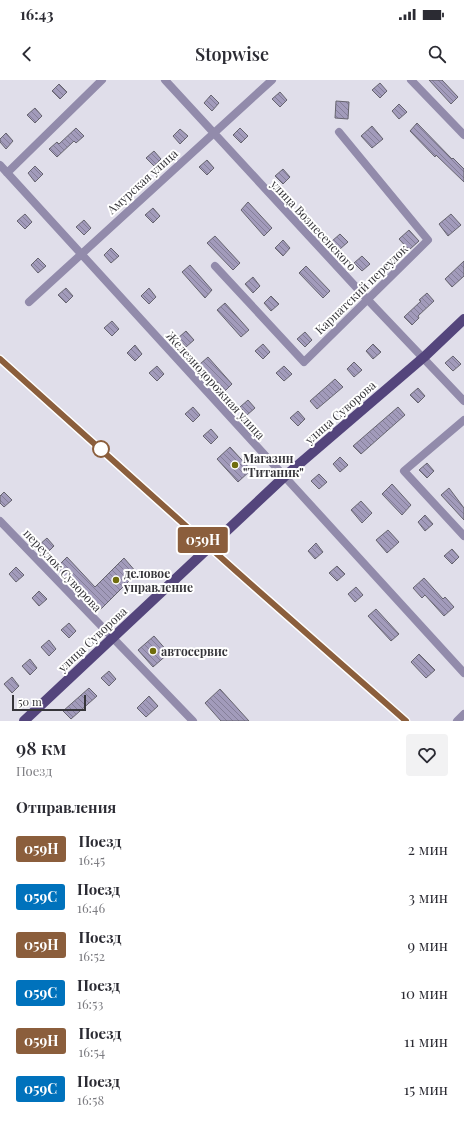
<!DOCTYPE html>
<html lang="ru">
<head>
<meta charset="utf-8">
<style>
  :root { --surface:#fff; --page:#f2f2f3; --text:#2b2b33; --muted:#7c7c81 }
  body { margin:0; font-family:"Playfair Display",serif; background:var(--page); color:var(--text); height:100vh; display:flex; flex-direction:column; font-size:15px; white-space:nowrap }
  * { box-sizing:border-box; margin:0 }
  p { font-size:13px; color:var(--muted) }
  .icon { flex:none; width:22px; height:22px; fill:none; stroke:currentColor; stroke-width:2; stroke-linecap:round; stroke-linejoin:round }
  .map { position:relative; height:641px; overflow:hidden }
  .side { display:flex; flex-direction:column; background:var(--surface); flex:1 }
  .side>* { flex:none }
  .badge { padding:0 8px; border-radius:3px; font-size:14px; line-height:26px }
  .scale { position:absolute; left:12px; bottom:10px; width:74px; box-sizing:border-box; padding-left:4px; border:2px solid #36353a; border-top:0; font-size:11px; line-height:14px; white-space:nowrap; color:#36353a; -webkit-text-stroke:3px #fff; paint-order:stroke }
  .map>.badge { position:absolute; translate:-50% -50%; box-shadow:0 0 0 2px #fff }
  h2 { padding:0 16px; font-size:15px; line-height:36px }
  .round { display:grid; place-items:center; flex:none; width:42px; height:42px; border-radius:4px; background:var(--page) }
  .headline { display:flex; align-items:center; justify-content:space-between; height:68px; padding:0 16px }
  h1 { font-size:19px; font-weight:600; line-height:30px }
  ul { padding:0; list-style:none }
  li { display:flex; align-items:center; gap:12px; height:48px; padding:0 16px }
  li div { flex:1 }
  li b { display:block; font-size:15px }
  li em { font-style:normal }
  li .badge { min-width:44px; font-weight:700; text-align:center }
  .status { display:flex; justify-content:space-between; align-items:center; height:28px; padding:0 20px; background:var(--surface); direction:ltr }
  .status svg { height:11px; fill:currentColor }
  header { display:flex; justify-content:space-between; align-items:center; height:52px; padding:0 16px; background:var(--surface); font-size:18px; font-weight:600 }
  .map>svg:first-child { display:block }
</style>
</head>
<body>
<div class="status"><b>16:43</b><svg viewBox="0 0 49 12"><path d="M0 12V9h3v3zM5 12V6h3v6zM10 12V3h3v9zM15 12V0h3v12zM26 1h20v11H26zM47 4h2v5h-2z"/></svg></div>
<header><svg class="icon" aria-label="back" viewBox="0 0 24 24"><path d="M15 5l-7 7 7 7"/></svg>Stopwise<svg class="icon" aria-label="search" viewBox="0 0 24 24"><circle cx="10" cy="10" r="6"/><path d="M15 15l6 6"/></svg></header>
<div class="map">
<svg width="464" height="641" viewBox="0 0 464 641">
  <defs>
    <pattern id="building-back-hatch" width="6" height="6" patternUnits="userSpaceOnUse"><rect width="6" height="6" fill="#a29bbb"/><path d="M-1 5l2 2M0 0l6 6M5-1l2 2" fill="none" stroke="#857f99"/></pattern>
  </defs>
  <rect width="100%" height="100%" fill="#e0deea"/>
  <!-- building -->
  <path fill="url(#building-back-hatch)" stroke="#66646f" d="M 429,0 L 442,0 L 458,17 L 451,24 Z
    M 380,3 L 387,11 L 380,18 L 372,10 Z
    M 59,4 L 67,12 L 60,19 L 52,11 Z
    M 280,12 L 287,20 L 280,27 L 272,19 Z
    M 211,15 L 219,23 L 212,31 L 204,23 Z
    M 336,21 L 349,22 L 348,39 L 335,38 Z
    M 399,24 L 407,32 L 399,39 L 392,31 Z
    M 35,28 L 42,36 L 35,43 L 27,35 Z
    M 417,43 L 452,79 L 453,78 L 464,89 L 464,102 L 436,75 L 435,77 L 410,51 Z
    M 372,46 L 383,59 L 372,68 L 361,56 Z
    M 76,48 L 84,56 L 76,63 L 74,61 L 57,77 L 49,69 L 57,62 L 59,64 Z
    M 240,48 L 248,56 L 241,63 L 233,55 Z
    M 180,49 L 188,56 L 180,64 L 173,56 Z
    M 6,53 L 13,61 L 6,69 L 0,62 L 0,59 Z
    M 154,71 L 161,79 L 154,86 L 146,78 Z
    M 207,80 L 214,88 L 207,95 L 199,87 Z
    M 35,86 L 43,94 L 35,102 L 28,93 Z
    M 283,89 L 290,97 L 283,104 L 275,96 Z
    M 248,122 L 272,148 L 264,156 L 241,130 Z
    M 153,128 L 160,136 L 153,143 L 145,135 Z
    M 25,134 L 32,142 L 25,149 L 17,141 Z
    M 451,134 L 461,145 L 448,156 L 439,144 Z
    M 84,140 L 91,148 L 84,155 L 76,147 Z
    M 409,150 L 419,161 L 409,170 L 399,159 Z
    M 340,154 L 348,162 L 340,169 L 332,161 Z
    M 215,156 L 240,183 L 233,190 L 207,163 Z
    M 283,160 L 290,168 L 283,176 L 275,168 Z
    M 111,168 L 119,176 L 111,183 L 104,175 Z
    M 362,176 L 370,184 L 362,191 L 354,183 Z
    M 38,178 L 46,186 L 38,193 L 31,185 Z
    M 464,181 L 464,196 L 452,207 L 445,199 Z
    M 190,185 L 212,210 L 205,218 L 182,192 Z
    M 306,186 L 330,211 L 323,218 L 299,193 Z
    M 253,197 L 260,206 L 253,213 L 245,204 Z
    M 66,208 L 73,216 L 66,223 L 58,215 Z
    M 149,208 L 156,217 L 149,224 L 141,216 Z
    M 427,213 L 434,221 L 418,236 L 419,238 L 412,245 L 404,237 L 421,221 L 419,220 Z
    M 271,216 L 279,224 L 271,231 L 264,223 Z
    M 225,223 L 249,250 L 241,257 L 217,230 Z
    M 112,241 L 119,249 L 112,256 L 104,248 Z
    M 186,251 L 194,260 L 186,267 L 178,258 Z
    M 305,252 L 312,260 L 305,267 L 297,259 Z
    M 263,264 L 270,272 L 263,279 L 255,271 Z
    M 373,264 L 381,272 L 373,279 L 366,271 Z
    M 135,265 L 142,274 L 135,281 L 127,273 Z
    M 453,276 L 461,284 L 453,291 L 445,283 Z
    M 208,277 L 232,304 L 225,311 L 200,284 Z
    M 354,282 L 362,290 L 354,297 L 347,289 Z
    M 157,286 L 164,294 L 157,301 L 149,293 Z
    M 284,286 L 292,294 L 284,301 L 276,293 Z
    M 335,299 L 343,307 L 317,329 L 310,321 Z
    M 418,308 L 425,316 L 418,323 L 410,315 Z
    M 248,320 L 255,328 L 247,335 L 240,327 Z
    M 193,327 L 200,335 L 193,342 L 185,334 Z
    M 398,327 L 405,335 L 361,374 L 353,366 Z
    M 298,331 L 305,339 L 298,346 L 290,338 Z
    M 211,349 L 218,357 L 211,364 L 203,356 Z
    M 230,367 L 251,390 L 238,402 L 217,379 Z
    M 340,377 L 348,385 L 340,392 L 333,384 Z
    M 427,383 L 434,391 L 427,398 L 419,390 Z
    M 319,394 L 327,402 L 319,409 L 311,401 Z
    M 392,404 L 411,425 L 402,435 L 382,414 Z
    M 449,408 L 464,428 L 464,440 L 441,415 Z
    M 4,412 L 12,420 L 4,427 L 0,423 L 0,416 Z
    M 361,421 L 372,433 L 362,443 L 351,430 Z
    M 425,435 L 433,444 L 425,451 L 418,442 Z
    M 388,450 L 399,462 L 387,473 L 376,460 Z
    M 47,458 L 54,466 L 47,473 L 39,465 Z
    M 316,463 L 323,472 L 315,479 L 308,471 Z
    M 452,469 L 459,477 L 452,484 L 444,476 Z
    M 67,477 L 95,507 L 124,478 L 137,493 L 97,533 L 56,488 Z
    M 337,486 L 345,494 L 337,501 L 329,493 Z
    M 16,487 L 24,495 L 16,502 L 9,494 Z
    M 424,498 L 443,519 L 445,517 L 454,527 L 444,536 L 425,515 L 422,518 L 413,508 Z
    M 356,507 L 363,515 L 355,522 L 348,514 Z
    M 39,511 L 47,519 L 39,526 L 32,518 Z
    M 376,529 L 399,554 L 391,561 L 368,536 Z
    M 69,543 L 76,551 L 69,558 L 61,550 Z
    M 154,556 L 169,573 L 153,587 L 138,570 Z
    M 49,560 L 56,569 L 49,576 L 41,567 Z
    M 419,574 L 435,590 L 426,598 L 411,582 Z
    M 30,579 L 37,588 L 30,595 L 22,586 Z
    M 109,591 L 116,599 L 109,606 L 101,598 Z
    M 12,597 L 19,606 L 12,613 L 4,604 Z
    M 89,608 L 97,616 L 71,639 L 63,631 Z
    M 220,609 L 249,641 L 221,641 L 205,623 Z
    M 149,616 L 158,626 L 146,637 L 137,628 Z"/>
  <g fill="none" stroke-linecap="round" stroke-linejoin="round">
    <!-- street -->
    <path stroke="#928bab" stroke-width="8" d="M 165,0 L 367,219 L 464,321
      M 411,0 L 464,55
      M 0,85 L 464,593
      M 7,93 L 102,0
      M 215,186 L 304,282 L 428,160 L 339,52
      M 29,222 L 272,0
      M 464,340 L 404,391 L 464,456
      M 0,441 L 193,641
      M 457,641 L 464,634"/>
    <!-- primary -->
    <path stroke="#54457c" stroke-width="10" d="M 24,641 L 284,397 L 424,277 L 464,239"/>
    <!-- rail -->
    <path stroke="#76757d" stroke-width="3" stroke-dasharray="6 3" stroke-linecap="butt" d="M 0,279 L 236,491 L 407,641"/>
  </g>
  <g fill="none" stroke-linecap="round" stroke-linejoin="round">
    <!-- line casing -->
    <g stroke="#fff" stroke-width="9">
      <path id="line" d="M 0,279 L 236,491 L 406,641"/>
    </g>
    <!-- line -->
    <use href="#line" stroke="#8b5e3c" stroke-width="6"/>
  </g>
  <!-- markers -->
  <circle fill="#fff" stroke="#8b5e3c" stroke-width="2" cx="101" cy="369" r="8"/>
  <g fill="#706d0d" stroke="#fff" stroke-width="1.5">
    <circle cx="235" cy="385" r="4"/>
    <circle cx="116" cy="500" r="4"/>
    <circle cx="153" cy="571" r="4"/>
  </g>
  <g text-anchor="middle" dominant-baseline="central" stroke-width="4" stroke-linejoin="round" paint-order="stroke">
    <!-- street labels -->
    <g font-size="12" fill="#36353a" stroke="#fff">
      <text transform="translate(142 101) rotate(-42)">Амурская улица</text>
      <text transform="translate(314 145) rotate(47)">улица Вознесенского</text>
      <text transform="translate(361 209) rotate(-44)">Карпатский переулок</text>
      <text transform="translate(216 305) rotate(48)">Железнодорожная улица</text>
      <text transform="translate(340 332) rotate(-41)">улица Суворова</text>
      <text transform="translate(63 490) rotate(47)">переулок Суворова</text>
      <text transform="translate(92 559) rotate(-43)">улица Суворова</text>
    </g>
    <!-- poi labels -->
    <g font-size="12" font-weight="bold" fill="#36353a" stroke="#fff" text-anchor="start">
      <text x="243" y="378">Магазин<tspan x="243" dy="14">"Титаник"</tspan></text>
      <text x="124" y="493">деловое<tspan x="124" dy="14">управление</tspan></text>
      <text x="161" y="571">автосервис</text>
    </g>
  </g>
</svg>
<div class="scale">50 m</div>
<b class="badge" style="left:203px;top:460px;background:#8b5e3c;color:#fff">059Н</b>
</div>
<section class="side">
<div class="headline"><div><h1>98 км</h1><p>Поезд</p></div><a class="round"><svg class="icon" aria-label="heart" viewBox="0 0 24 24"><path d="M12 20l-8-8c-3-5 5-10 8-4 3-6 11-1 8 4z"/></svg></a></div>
<h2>Отправления</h2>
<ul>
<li><span class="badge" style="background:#8b5e3c;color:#fff">059Н</span><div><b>Поезд</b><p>16:45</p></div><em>2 мин</em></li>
<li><span class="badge" style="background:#0072bc;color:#fff">059С</span><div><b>Поезд</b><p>16:46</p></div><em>3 мин</em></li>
<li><span class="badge" style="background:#8b5e3c;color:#fff">059Н</span><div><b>Поезд</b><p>16:52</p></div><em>9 мин</em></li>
<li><span class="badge" style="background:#0072bc;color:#fff">059С</span><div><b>Поезд</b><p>16:53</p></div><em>10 мин</em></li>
<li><span class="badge" style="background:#8b5e3c;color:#fff">059Н</span><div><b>Поезд</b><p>16:54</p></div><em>11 мин</em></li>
<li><span class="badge" style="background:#0072bc;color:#fff">059С</span><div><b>Поезд</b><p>16:58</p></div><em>15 мин</em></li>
</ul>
</section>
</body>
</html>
